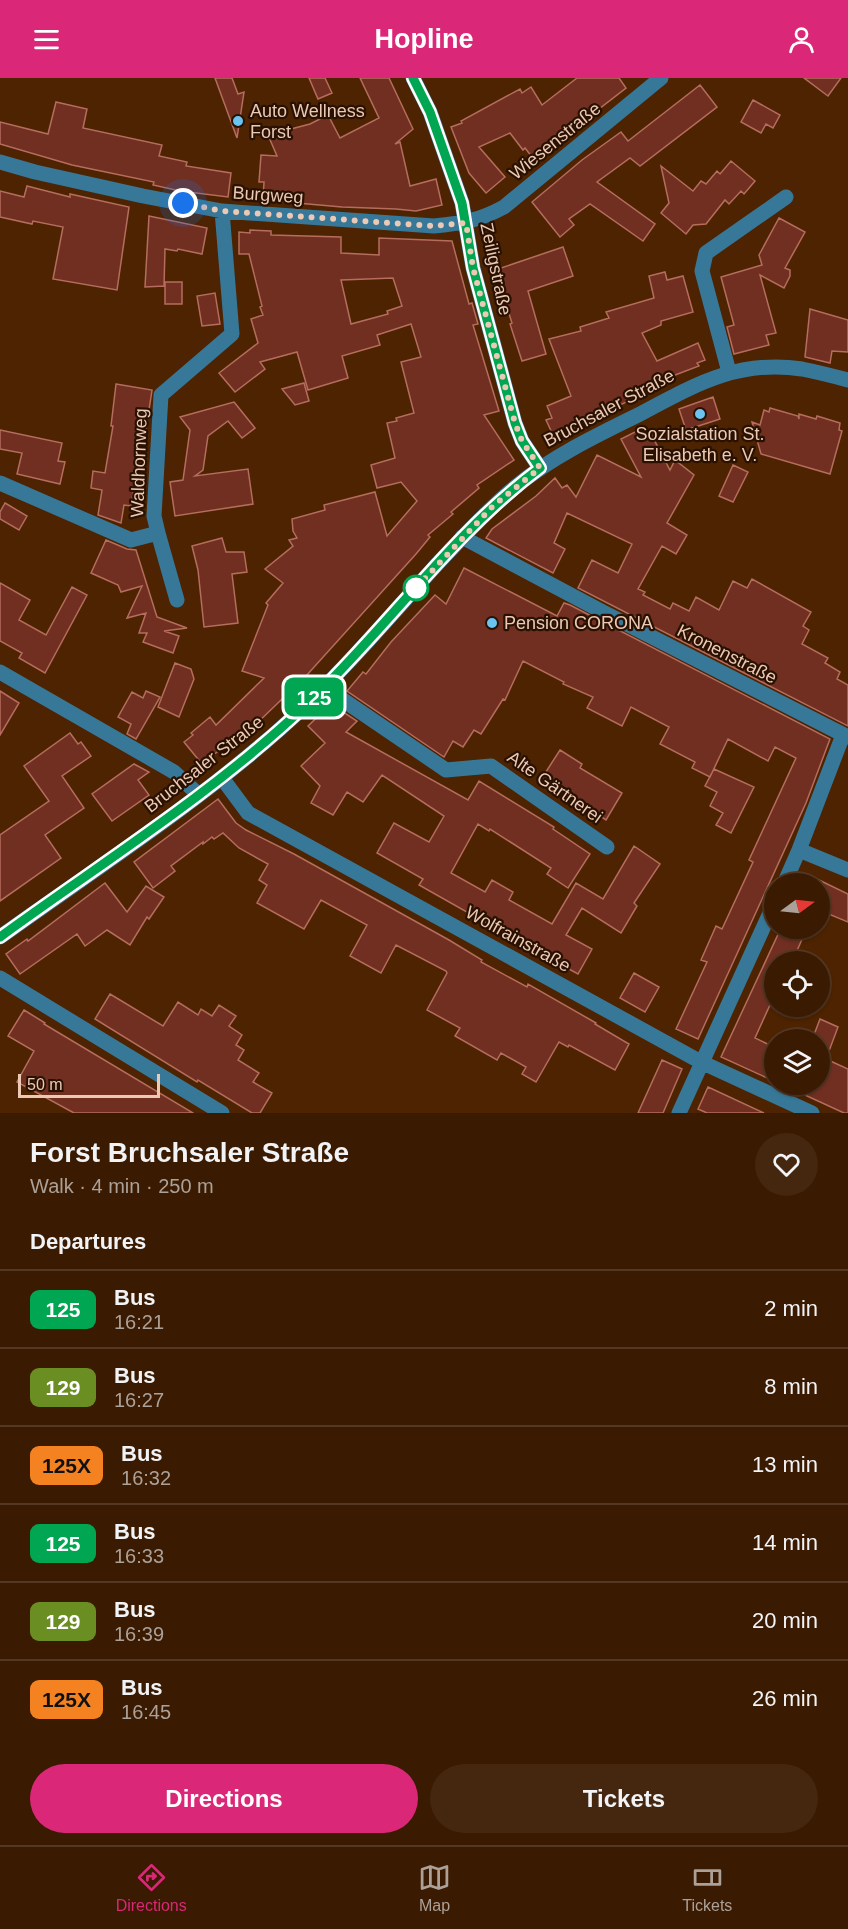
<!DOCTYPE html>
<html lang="en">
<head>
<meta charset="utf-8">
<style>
  :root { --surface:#3a1a01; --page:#452710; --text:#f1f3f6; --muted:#aba199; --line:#543823; --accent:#db2777 }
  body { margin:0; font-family:Helvetica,sans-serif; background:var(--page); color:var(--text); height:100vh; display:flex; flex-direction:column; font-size:22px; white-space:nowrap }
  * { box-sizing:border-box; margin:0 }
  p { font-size:20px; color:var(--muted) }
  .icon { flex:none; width:33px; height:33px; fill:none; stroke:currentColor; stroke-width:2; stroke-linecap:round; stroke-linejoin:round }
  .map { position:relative; height:1035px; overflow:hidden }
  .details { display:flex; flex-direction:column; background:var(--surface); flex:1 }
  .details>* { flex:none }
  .badge { padding:0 12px; border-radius:9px; font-size:21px; line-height:39px }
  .needle { width:39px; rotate:75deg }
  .fabs { position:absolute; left:764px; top:795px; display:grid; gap:12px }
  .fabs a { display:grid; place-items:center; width:66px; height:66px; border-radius:50%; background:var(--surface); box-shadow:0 2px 4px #0004,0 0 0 2px var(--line); font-size:30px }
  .scale { position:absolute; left:18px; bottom:15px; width:142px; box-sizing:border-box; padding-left:6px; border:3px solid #ecc9b5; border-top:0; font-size:16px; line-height:21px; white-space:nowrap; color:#ecc9b5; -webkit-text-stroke:4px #291102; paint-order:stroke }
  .you { position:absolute; width:30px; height:30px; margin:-15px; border:4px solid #fff; border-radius:50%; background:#1a73e8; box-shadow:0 0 0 9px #1a73e833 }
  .map>.badge { position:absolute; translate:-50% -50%; box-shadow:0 0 0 3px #fff }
  h2 { padding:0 30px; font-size:22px; line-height:54px }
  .round { display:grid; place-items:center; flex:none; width:63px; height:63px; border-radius:32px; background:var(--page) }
  .summary { display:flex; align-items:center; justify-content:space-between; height:102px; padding:0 30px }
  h1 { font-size:28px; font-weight:800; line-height:45px }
  .button { display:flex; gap:12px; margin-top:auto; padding:12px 30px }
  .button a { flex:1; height:69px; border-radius:36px; background:var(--accent); color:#fff; font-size:24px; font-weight:800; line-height:69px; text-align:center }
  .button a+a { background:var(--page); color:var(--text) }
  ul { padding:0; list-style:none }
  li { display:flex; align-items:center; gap:18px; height:78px; padding:0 30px; border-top:2px solid var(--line) }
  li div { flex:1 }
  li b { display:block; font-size:22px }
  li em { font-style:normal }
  li .badge { min-width:66px; font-weight:700; text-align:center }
  header { display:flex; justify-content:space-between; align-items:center; height:78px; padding:0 30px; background:var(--accent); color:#fff; font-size:27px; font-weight:800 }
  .dock { display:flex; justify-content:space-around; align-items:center; height:84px; border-top:2px solid var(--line); background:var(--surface); font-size:16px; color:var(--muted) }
  .dock a { display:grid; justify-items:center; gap:3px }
  .dock .current { color:var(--accent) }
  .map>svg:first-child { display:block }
</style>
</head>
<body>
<header><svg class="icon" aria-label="menu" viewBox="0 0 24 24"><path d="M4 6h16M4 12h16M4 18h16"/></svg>Hopline<svg class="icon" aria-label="person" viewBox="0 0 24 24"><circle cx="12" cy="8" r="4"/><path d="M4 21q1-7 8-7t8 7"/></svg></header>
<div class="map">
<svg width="848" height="1035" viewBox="0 0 848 1035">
  <rect width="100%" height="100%" fill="#4d2301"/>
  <!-- building -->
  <path fill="#702f21" stroke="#b56d5d" stroke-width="1.5" fill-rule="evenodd" d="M 215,0 L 232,0 L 238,16 L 244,14 L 237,60 Z
    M 309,0 L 325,0 L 332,15 L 318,21 Z
    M 360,0 L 389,0 L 413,51 L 395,66 L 400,64 L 410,108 L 436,101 L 442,127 L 416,133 L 396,131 L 342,129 L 263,122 L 264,104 L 259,104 L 261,77 L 277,78 L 268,57 L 310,46 L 328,37 L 340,60 L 379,40 Z
    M 577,0 L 619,0 L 626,10 L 573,51 L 571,49 L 532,79 L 525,70 L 523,72 L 510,55 L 479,69 L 505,99 L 486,115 L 469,95 L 451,49 L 462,45 L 461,43 L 520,11 L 522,15 L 531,9 L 542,27 Z
    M 804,0 L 841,0 L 828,18 Z
    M 700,7 L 717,29 L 640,88 L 630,80 L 597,104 L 655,146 L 643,163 L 590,126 L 569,141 L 574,147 L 560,159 L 532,124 L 582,82 L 621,54 L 628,63 Z
    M 753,22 L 780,37 L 773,50 L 766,46 L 761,55 L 741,44 Z
    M 56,24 L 87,31 L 83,50 L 162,67 L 159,78 L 187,84 L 186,88 L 231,95 L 228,119 L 180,113 L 153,107 L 154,104 L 72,87 L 0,66 L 0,44 L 48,56 Z
    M 731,83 L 755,103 L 744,116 L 741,113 L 729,126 L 725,122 L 706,146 L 693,147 L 686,156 L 661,135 L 669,125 L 661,88 L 693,113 L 701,103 L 706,106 L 717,93 L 720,96 Z
    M 27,108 L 70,119 L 70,116 L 129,129 L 117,212 L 53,201 L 63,149 L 33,143 L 32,146 L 0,139 L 0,113 L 24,119 Z
    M 149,138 L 207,150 L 202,176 L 178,171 L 177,173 L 165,171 L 164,208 L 145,209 Z
    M 779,140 L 805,154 L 785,190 L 790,192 L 790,198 L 784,210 L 760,197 L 776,255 L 766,257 L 769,267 L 734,276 L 727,249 L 734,247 L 721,199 L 762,187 L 759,177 Z
    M 250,152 L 271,153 L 271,157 L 341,159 L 341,175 L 379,177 L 379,160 L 452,163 L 469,226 L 472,225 L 478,246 L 473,247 L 499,333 L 484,337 L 514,382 L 477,407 L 479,410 L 451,434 L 453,436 L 428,457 L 430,459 L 416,476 L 306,598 L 253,649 L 251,647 L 202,686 L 184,664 L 193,657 L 191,655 L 210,639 L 216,647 L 264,600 L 242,593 L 268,527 L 266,525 L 283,505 L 265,491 L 293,468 L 289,462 L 297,460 L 293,453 L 292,441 L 325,432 L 324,427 L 375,414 L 387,458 L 417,423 L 401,404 L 377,410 L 371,387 L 395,380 L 387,345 L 397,343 L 396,340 L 414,335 L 401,284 L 421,279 L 411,246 L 377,257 L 380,267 L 342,278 L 348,300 L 308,312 L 297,274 L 260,284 L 265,291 L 235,314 L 219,295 L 258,265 L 251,241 L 263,237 L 260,229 L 262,228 L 249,176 L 239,176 L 239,154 L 250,155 ZM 393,200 L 402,228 L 387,233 L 388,236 L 351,246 L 341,202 Z
    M 563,169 L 573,198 L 528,213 L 546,276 L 522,283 L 510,246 L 512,245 L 495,192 Z
    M 665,194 L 667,202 L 683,198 L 693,234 L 661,243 L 661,247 L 642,255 L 657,283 L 698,265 L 705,282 L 697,285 L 699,288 L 662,302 L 664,306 L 599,337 L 600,339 L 593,343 L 554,359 L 546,342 L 552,340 L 547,328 L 571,318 L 549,261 L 581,253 L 580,249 L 609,240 L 606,234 L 654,220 L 649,198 Z
    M 165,204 L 182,204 L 182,226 L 165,226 Z
    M 215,215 L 220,246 L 202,248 L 197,218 Z
    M 810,231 L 848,242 L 848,274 L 832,273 L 830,285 L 805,279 Z
    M 304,305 L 309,323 L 295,327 L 282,311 Z
    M 116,306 L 152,312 L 143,371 L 140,371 L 131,428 L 124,427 L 121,445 L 98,437 L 102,412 L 91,410 L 93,393 L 105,395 L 113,348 L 111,348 Z
    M 713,319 L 720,341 L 686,352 L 679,331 Z
    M 234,324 L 255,350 L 242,360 L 228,343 L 208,358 L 203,392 L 195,398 L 248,391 L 253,426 L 175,438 L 170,404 L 183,402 L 190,352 L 180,339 Z
    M 770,330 L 798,338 L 799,341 L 799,336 L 816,341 L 817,338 L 840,345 L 839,352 L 842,353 L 830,396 L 761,376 L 752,344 L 760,347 L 764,332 L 769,334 Z
    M 0,352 L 62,365 L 58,383 L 65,384 L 60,406 L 17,396 L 22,375 L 0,371 Z
    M 639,352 L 642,358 L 650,354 L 670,392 L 675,382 L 694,397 L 667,445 L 687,457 L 676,476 L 662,468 L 638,511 L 645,514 L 643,517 L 670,531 L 673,525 L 689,533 L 696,519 L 719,532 L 733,503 L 747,510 L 752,501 L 811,534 L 803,548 L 809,552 L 802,566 L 828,580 L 825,585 L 840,594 L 837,601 L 848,607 L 848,648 L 578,510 L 592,482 L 618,495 L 632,466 L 567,435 L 554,465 L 565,471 L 553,495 L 486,460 L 492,451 L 536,418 L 555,400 L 562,410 L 567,407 L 576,419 L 597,377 L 641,399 L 621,361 Z
    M 733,387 L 748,394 L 733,424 L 719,418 Z
    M 5,425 L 27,438 L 19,452 L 0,441 L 0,434 Z
    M 222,460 L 226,474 L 244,474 L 247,494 L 232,496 L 238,545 L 204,549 L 198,492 L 192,468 Z
    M 106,462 L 127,471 L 136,472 L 157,539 L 187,550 L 164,553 L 179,558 L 173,575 L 143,564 L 147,555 L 139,555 L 146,535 L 127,540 L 142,508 L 121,514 L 118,507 L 91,495 Z
    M 464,490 L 557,538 L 564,525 L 570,527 L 830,661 L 806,725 L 698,961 L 676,951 L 707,884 L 701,882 L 716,848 L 722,851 L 753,784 L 749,782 L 796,680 L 775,669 L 768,683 L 728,661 L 710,699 L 692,690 L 695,684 L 660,666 L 669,649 L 631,629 L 622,648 L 587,630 L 593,619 L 563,606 L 564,604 L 523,583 L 505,622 L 503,621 L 481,656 L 474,652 L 463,669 L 453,663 L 444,679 L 347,613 L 363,594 L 366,596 L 391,564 L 435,517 L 446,526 Z
    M 0,505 L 30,522 L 19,542 L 46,557 L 72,509 L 87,517 L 45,595 L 19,580 L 22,575 L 0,563 Z
    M 175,585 L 191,591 L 194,601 L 179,639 L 158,629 Z
    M 0,613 L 19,625 L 0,657 Z
    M 146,613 L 160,619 L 136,661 L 127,656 L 131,646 L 118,639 L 132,614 L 143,620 Z
    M 331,626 L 357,643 L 346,654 L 468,722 L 479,703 L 554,749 L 553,751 L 590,776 L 568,810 L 547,796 L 551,790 L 490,751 L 489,753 L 478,746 L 451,795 L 485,814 L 492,802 L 513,814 L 509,822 L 552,846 L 576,805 L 603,821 L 634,768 L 660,786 L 634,825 L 637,828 L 621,855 L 582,830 L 566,857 L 592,871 L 578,896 L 545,878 L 419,807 L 423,801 L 377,775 L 394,745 L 429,764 L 444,738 L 382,697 L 363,724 L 347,714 L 333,737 L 311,725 L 320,708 L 301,688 L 325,665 L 308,648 Z
    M 70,655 L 78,666 L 81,664 L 91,678 L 62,698 L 84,730 L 45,757 L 61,780 L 0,823 L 0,757 L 49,723 L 24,688 Z
    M 560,672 L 582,686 L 580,690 L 622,715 L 606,742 L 542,700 Z
    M 134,686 L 149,694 L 138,702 L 149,717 L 112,743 L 92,716 Z
    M 714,691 L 754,709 L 731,755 L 716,747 L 723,735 L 710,728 L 717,714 L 705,708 Z
    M 218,721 L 236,745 L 246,752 L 294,776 L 449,862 L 482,882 L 481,884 L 527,909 L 528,906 L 596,945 L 595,946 L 629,966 L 615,992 L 569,967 L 568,969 L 559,964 L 536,1004 L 522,996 L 526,989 L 501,975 L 497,982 L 455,958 L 460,950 L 427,932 L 447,895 L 446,893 L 396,867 L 381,895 L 350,878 L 367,847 L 321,822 L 304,851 L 257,825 L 267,807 L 259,802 L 268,786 L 239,770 L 223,755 L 214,761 L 212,759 L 203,766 L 203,764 L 171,788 L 175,793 L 153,810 L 134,784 Z
    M 819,802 L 848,816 L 848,844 L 819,832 Z
    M 105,805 L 127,834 L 146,808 L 164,819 L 149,841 L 147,839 L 130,867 L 107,852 L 85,868 L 77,856 L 20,896 L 6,876 L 27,861 L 28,863 Z
    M 781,850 L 807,850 L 792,884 L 774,884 L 774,918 L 755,960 L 774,969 L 774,1003 L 721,979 Z
    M 634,895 L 659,909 L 645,934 L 620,920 Z
    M 110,916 L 163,948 L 178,924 L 198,937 L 201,931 L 212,938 L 219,927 L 236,938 L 229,948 L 242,957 L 236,967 L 244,972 L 238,982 L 259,995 L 253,1004 L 272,1015 L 260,1035 L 252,1035 L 198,1002 L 197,1004 L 95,941 Z
    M 24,932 L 45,945 L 44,946 L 193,1035 L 74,1035 L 17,1004 L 34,973 L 8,958 Z
    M 820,941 L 838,949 L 826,981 L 848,991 L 848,1035 L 844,1035 L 781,1006 L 819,1006 L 819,962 L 812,962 Z
    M 662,982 L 682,991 L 663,1035 L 638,1035 Z
    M 708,1009 L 764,1035 L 707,1035 L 698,1031 Z"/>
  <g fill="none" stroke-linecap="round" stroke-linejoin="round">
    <!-- minor -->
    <path stroke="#377899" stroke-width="15" d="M 413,0 L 430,34 L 462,125 L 473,190 L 515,345 L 522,363 L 540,390
      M 0,84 L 35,94 L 143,118 L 222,133 L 434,148 C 463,145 478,143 504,129 L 661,0
      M 729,294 L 702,193 L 706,175 L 786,119
      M 0,405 L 131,462 L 158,455 L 154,438 L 161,317 L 232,256 L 222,133
      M 158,455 L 177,522
      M 462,459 L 603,534 L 848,659
      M 0,594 L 174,694 L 199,717
      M 324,609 L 446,692 L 491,688 L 607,769
      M 222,700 L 248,735 L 701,984 L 812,1035
      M 799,772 L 848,792
      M 784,806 L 799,772 L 843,657
      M 0,859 C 94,792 193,728 280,651 C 338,600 388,540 440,483 C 464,458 488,431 515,409 C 552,379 595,358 638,337 C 693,308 737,281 802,291 C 817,294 833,298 848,302
      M 0,900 L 222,1035
      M 679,1035 L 774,826"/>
  </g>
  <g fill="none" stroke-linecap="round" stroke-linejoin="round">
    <!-- line casing -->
    <g stroke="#fff" stroke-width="14">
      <path id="line" d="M 0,859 C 103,784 212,716 304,629 C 386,552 450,457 540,390 L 522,363 L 515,345 L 473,190 L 462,125 L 430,34 L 413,0"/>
    </g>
    <!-- line -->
    <use href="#line" stroke="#00a651" stroke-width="9"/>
    <!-- walk -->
    <path stroke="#ecc9b5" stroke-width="6" stroke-dasharray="0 10.8" d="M 183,125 L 222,133 L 434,148 L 466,145 L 473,190 L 515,345 L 522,363 L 540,390 L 493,428 L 416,510"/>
  </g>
  <!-- markers -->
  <g fill="#6ac3f1" stroke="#291102" stroke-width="2">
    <circle cx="238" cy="43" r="6"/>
    <circle cx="700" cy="336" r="6"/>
    <circle cx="492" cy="545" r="6"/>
  </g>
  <circle fill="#fff" stroke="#00a651" stroke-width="3" cx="416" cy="510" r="12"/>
  <g text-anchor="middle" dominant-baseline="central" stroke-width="4.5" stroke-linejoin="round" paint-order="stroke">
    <!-- poi labels -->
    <g font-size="18" fill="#ecc9b5" stroke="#291102" text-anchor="start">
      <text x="250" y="33">Auto Wellness<tspan x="250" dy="21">Forst</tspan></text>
      <text x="700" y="356" text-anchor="middle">Sozialstation St.<tspan x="700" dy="21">Elisabeth e. V.</tspan></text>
      <text x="504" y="545">Pension CORONA</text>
    </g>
    <!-- street labels -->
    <g font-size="18" fill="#ecc9b5" stroke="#291102">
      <text transform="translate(555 63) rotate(-39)">Wiesenstraße</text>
      <text transform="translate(268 117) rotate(4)">Burgweg</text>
      <text transform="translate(496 191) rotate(78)">Zeiligstraße</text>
      <text transform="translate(609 330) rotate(-28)">Bruchsaler Straße</text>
      <text transform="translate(139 385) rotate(-88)">Waldhornweg</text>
      <text transform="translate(727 576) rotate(27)">Kronenstraße</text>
      <text transform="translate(204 686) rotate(-38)">Bruchsaler Straße</text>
      <text transform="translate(555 709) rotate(35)">Alte Gärtnerei</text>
      <text transform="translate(518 861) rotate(29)">Wolfrainstraße</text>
    </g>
  </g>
</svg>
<div class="fabs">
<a><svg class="needle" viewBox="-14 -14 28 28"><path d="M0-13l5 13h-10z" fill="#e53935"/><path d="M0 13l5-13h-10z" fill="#aba199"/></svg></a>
<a><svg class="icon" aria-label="locate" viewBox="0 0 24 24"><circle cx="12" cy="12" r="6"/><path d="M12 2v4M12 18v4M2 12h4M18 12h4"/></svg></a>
<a><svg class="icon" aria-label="layers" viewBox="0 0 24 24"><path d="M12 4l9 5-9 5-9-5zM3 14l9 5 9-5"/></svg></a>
</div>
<div class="scale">50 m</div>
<div class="you" style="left:183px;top:125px"></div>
<b class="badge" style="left:314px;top:619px;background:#00a651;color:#fff">125</b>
</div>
<section class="details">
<div class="summary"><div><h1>Forst Bruchsaler Straße</h1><p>Walk · 4 min · 250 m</p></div><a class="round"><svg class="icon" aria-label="heart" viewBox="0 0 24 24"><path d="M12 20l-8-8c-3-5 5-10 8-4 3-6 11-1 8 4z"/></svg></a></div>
<h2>Departures</h2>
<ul>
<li><span class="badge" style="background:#00a651;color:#fff">125</span><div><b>Bus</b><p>16:21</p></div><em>2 min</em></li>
<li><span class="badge" style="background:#6b8e23;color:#fff">129</span><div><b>Bus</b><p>16:27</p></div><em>8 min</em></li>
<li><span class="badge" style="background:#f58220;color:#111">125X</span><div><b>Bus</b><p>16:32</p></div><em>13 min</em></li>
<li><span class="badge" style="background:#00a651;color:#fff">125</span><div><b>Bus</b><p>16:33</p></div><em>14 min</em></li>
<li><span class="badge" style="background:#6b8e23;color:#fff">129</span><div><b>Bus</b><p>16:39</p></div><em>20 min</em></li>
<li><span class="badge" style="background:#f58220;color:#111">125X</span><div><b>Bus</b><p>16:45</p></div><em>26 min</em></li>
</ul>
<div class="button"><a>Directions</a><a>Tickets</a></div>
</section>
<nav class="dock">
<a class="current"><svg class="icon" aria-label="directions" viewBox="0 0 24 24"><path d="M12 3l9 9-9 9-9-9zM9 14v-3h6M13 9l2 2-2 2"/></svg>Directions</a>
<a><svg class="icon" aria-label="map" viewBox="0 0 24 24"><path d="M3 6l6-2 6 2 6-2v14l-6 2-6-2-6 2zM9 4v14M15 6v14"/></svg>Map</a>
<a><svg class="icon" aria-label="tickets" viewBox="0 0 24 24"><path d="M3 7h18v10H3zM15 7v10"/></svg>Tickets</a>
</nav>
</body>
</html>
